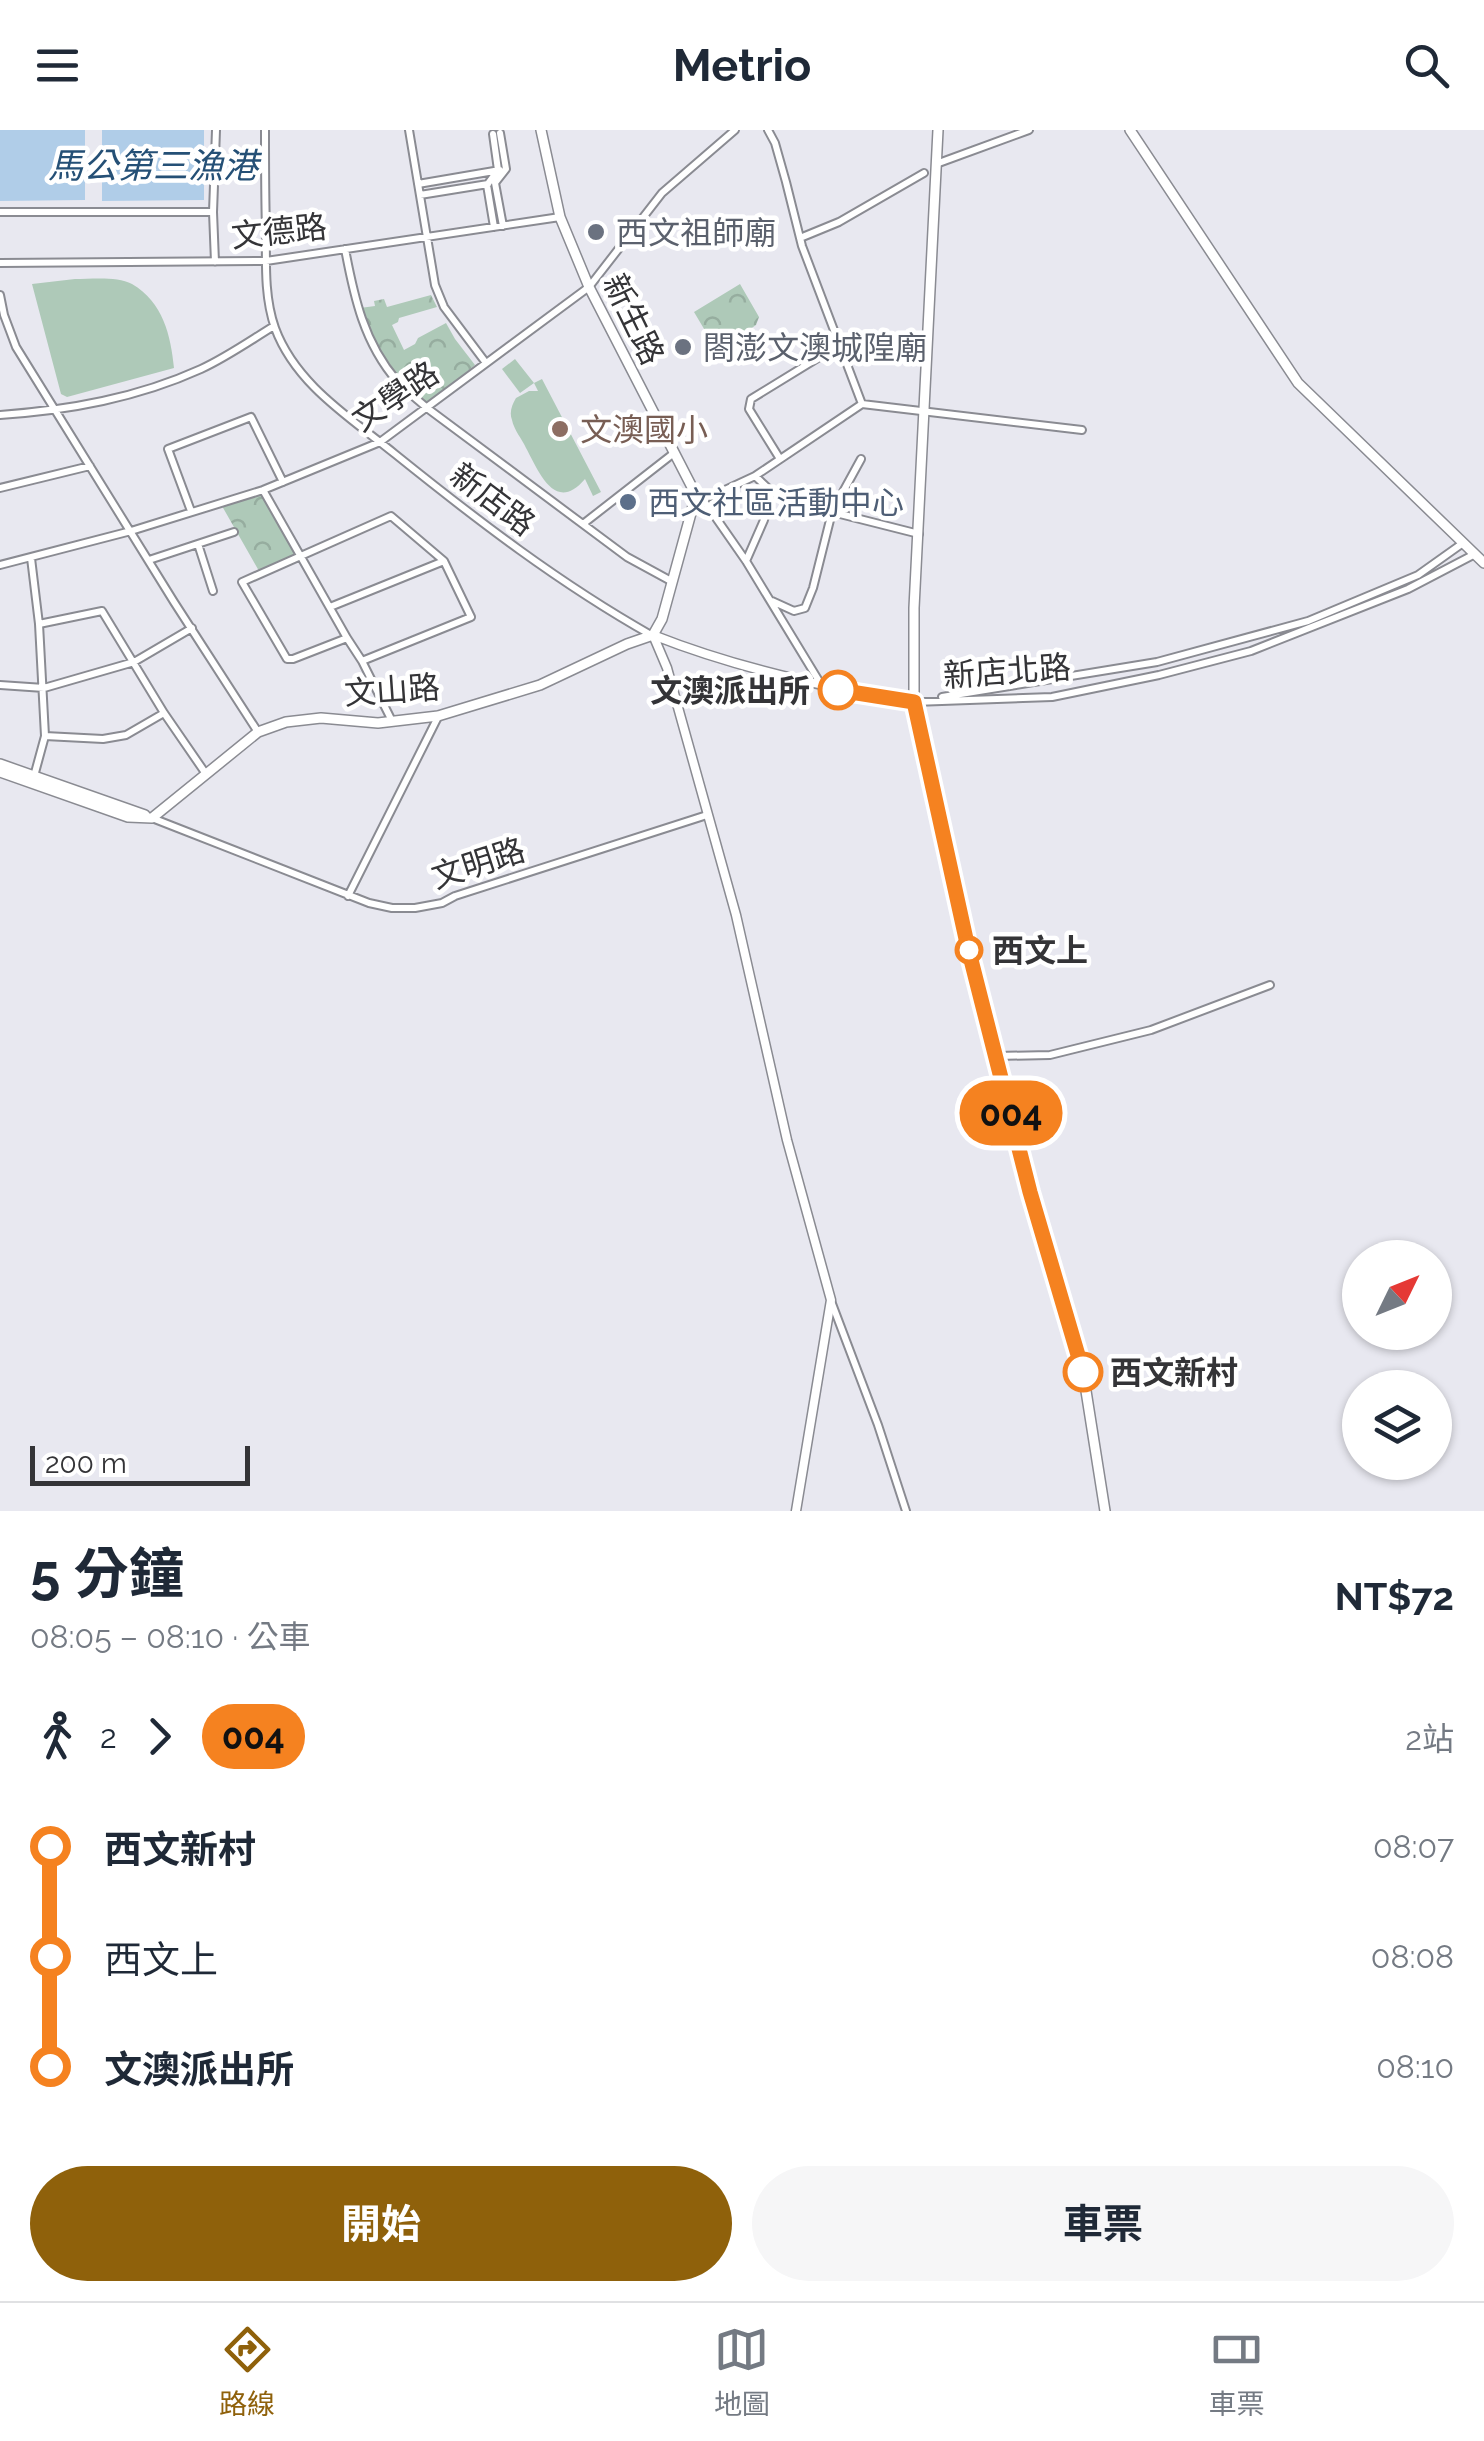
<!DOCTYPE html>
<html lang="zh-TW">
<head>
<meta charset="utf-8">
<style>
  :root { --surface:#fff; --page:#f6f6f7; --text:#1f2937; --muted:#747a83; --line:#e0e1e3; --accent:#8f610b }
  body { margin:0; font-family:Raleway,"Noto Sans TC",sans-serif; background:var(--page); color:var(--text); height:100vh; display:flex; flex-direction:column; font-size:38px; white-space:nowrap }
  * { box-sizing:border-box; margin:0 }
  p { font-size:32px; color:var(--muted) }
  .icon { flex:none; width:55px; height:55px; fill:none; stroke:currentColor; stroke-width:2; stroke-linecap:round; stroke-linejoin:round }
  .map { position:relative; height:1381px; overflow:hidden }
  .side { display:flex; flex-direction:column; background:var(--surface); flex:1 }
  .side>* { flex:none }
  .badge { padding:0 20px; border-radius:32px; font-size:35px; line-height:65px }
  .needle { width:65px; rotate:47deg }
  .tools { position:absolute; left:1342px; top:1110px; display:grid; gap:20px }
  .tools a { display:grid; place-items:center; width:110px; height:110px; border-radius:50%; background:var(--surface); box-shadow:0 2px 8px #0004; font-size:50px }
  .scale { position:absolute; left:30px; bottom:25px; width:220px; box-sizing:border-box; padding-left:10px; border:5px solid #343437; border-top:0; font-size:28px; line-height:35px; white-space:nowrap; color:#343437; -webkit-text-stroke:8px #fff; paint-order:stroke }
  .map>.badge { position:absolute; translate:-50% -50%; box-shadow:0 0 0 5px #fff }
  .legs { display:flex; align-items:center; gap:15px; height:110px; padding:0 30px; font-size:32px }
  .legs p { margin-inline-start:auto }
  .summary { display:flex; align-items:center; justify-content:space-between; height:170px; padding:0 30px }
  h1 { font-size:55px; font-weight:700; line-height:75px }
  .button { display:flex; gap:20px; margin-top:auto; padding:20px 30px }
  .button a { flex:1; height:115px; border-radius:60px; background:var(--accent); color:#fff; font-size:40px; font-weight:700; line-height:115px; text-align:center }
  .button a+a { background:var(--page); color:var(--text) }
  ul { padding:0 30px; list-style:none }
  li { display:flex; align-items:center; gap:35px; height:110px; font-size:38px }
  li i { display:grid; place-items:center; width:15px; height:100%; margin:0 12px; background:currentColor }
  li i::after { content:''; width:25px; height:25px; margin:-12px; border:8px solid; border-radius:50%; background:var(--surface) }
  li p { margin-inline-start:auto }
  li:first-child i { background:linear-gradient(#0000 50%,currentColor 0) }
  li:last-child i { background:linear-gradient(currentColor 50%,#0000 0) }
  header { display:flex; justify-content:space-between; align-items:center; height:130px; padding:0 30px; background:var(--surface); font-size:45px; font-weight:700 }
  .tab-bar { display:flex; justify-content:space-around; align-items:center; height:140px; border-top:2px solid var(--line); background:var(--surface); font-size:28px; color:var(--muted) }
  .tab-bar a { display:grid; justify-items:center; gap:5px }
  .tab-bar .selected { color:var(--accent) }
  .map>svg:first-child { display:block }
</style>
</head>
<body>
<header><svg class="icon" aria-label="menu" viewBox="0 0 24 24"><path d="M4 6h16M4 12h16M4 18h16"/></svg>Metrio<svg class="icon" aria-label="search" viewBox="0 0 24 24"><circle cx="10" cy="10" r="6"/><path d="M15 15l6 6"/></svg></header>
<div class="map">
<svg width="1484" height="1381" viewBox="0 0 1484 1381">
  <defs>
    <pattern id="park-crowns" width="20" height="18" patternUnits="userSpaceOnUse" patternTransform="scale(2.5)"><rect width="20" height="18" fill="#aec9b8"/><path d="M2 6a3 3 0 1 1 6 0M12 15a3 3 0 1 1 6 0" fill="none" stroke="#96ad9f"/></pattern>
  </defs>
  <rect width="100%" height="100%" fill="#e8e8f0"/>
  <!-- park -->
  <path fill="url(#park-crowns)" d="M 740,154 L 759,187 L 756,195 L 723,218 L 713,214 L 694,182 Z
    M 431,165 L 437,177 L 399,188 L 398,192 L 392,195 L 404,220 L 415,214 L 418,208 L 446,193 L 455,209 L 475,235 L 427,276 C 390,242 379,225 360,178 L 375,176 L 374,171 L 384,169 L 387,177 Z
    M 262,362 L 299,425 L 259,441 L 222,376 Z"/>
  <!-- pitch -->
  <path fill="#aec9b8" d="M 75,149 C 92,149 117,146 132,154 C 163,172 171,206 174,238 L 67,267 L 61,264 L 32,154 Z
    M 515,229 L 534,253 L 542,249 L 601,362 L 593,366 L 585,349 C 555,384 539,342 526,318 C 522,309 514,300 512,290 C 509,282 512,275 516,268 L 529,261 L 538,261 L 534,253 L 520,263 L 502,239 Z"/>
  <!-- water -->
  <path fill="#b0cde8" d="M 0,0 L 85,0 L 85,70 L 0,71 Z
    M 102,0 L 204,0 L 204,70 L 102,71 Z"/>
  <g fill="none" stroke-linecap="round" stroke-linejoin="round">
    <!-- minor casing -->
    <g stroke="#8a8b92" stroke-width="10">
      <path id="minor" d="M 265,0 C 265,33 265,66 266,100 C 266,132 264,167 275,198 C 296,255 351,288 395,324 C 477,390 559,453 651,505
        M 409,0 L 435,155 L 444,177 L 486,233
        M 768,0 L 775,13 L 786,52 L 802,116 L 862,274 L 1082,300
        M 500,3 L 506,39 L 495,53 L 503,96
        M 493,4 L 498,40 L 487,55 L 494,97
        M 936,34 L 1029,0
        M 418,54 L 500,40
        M 420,65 L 488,54
        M 0,82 L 213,82
        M 800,108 L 839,92 L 924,43
        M 345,119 C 354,167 364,213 397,251 C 406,261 417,269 427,278 L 627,427 L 671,451
        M 215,132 L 213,82 L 216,0
        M 0,133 L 266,131 L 560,87
        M 0,165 L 4,185 L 16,217 L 174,472 L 258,602
        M 0,285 C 70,280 137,268 201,239 C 227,227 251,210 274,196
        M 780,329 L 749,279 L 751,269 L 839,215
        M 755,346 L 772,362 L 832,382 L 919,404
        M 0,358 L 90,336
        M 263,360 L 347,508 L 362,531 L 392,591
        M 696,365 L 707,375 L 746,431 L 822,556
        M 699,365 L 712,366 L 755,346 L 862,274
        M 191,381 L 168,319 L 251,287 L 283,352
        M 583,394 L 674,323
        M 198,414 L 213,461
        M 31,428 L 39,494 L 45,606 L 33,650
        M 149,430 L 234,402
        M 746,431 L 764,390 L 772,362
        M 0,435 L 131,401 L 263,360 L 380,312 L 589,157 L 662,63 L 735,0
        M 772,471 L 794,481 L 805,478 L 813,458 L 832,382 L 861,329
        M 330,477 L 444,431
        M 39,494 L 102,481 L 164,583 L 206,644
        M 347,508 L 293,529 L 287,529 L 242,452 L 391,386 L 444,431 L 471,487 L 362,531
        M 0,555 L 44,558 L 134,532 L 192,498
        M 942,567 L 1157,532 L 1308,491 L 1418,445 L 1463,413
        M 914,572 L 1052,567 L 1159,545 L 1251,521 L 1408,459 L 1475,424
        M 45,606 L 103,609 L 126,605 L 164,583
        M 152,688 L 369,773 L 392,778 L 415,778 L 442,773 L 455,766 L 707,685
        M 348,766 L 438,587
        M 996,926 L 1050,925 L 1151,900 L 1270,855
        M 831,1171 L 878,1295 L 906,1381"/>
    </g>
    <!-- tertiary casing -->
    <g stroke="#8a8b92" stroke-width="11">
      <path id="tertiary" d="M 653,505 L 667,538 L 736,785 L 787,1010 L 831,1170 L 796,1381
        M 653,505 C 736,538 826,558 914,572"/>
    </g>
    <!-- secondary casing -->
    <g stroke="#8a8b92" stroke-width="12">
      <path id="secondary" d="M 938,0 L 914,478 L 914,572 L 968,818 L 1030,1062 L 1083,1242 L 1105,1381
        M 1130,0 L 1298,253 L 1484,433
        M 0,634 L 145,685
        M 0,642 L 128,687 L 152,688 L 258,602 L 286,592 L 321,588 L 378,593 L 438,586 L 540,555 L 627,514 L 653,505 L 662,489 L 696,365 L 589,157 L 560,87 L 541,0"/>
    </g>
    <!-- minor -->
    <use href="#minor" stroke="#fff" stroke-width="6"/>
    <!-- tertiary -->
    <use href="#tertiary" stroke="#fff" stroke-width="8"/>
    <!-- secondary -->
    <use href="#secondary" stroke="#fff" stroke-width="9"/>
  </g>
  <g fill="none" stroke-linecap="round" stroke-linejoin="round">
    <!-- line-1 casing -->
    <g stroke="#fff" stroke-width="22">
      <path id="line-1" d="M 838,560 L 914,572 L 968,818 L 1030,1062 L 1083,1242"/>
    </g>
    <!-- line-1 -->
    <use href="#line-1" stroke="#f58220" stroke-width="15"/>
  </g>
  <!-- markers -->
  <g fill="#6b7280" stroke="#fff" stroke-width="4">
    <circle cx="596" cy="102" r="10"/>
    <circle cx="683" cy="217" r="10"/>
  </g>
  <circle fill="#8d6e63" stroke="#fff" stroke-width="4" cx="560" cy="299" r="10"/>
  <circle fill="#5c6f8a" stroke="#fff" stroke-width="4" cx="628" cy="372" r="10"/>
  <g fill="#fff" stroke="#f58220" stroke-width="5">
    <circle cx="838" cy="560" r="18"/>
    <circle cx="969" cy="820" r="12"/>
    <circle cx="1083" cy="1242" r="18"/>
  </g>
  <g text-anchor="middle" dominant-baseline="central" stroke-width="9" stroke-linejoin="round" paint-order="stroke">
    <!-- street labels -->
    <g font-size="32" fill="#343437" stroke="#fff">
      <text transform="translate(279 101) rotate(-6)">文德路</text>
      <text transform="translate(634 189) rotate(64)">新生路</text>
      <text transform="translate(395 266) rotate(-34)">文學路</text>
      <text transform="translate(493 369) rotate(37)">新店路</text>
      <text transform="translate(1007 541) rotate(-4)">新店北路</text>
      <text transform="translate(392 560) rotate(-4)">文山路</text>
      <text transform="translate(478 733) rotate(-18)">文明路</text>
    </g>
    <!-- worship labels -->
    <g font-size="32" fill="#5b616d" stroke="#fff" text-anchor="start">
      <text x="616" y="102">西文祖師廟</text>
      <text x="703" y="217">閤澎文澳城隍廟</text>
    </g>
    <!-- education labels -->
    <g font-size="32" fill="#785e54" stroke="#fff" text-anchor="start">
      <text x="580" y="299">文澳國小</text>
    </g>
    <!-- service labels -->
    <g font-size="32" fill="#4e5e75" stroke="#fff" text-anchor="start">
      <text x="648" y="372">西文社區活動中心</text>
    </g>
    <!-- stop labels -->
    <g font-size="32" font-weight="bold" fill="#343437" stroke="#fff" text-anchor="start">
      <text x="810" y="560" text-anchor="end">文澳派出所</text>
      <text x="992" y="820">西文上</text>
      <text x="1110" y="1242">西文新村</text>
    </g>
    <!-- water labels -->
    <g font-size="35" font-style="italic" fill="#255076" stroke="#fff">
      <text x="153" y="35">馬公第三漁港</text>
    </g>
  </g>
</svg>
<div class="tools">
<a><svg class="needle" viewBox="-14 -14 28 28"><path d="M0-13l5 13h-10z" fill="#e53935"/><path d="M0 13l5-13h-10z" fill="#747a83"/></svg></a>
<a><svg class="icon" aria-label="layers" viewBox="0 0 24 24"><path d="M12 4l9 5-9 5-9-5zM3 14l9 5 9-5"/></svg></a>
</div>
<div class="scale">200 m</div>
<b class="badge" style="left:1011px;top:983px;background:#f58220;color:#111">004</b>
</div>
<section class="side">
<div class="summary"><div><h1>5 分鐘</h1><p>08:05 – 08:10 · 公車</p></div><b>NT$72</b></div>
<div class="legs"><svg class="icon" aria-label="walk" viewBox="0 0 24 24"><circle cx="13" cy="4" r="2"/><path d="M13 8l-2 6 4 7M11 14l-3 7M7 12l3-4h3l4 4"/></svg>2<svg class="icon" aria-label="forward" viewBox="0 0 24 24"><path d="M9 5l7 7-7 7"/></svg><b class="badge" style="background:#f58220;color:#111">004</b><p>2站</p></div>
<ul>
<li><i style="color:#f58220"></i><b>西文新村</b><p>08:07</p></li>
<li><i style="color:#f58220"></i><span>西文上</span><p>08:08</p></li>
<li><i style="color:#f58220"></i><b>文澳派出所</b><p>08:10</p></li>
</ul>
<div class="button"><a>開始</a><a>車票</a></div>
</section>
<nav class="tab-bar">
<a class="selected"><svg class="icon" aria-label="directions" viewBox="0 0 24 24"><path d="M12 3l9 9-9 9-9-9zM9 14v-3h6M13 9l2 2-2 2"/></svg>路線</a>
<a><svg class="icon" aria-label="map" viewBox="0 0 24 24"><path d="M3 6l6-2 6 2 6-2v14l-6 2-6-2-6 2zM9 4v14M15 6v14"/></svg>地圖</a>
<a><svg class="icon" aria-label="tickets" viewBox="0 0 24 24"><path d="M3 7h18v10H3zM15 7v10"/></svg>車票</a>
</nav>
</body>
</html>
